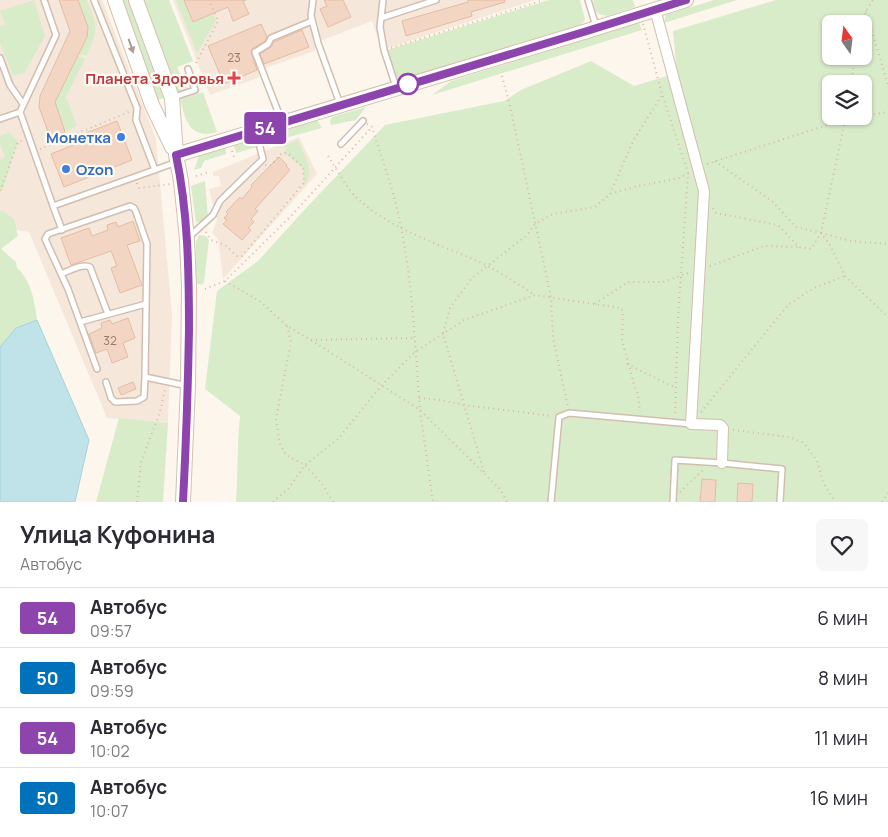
<!DOCTYPE html>
<html lang="ru">
<head>
<meta charset="utf-8">
<style>
  :root { --surface:#fff; --page:#f7f7f7; --text:#2b2b33; --muted:#7c7c81; --line:#e1e1e2 }
  body { margin:0; font-family:Manrope,sans-serif; background:var(--page); color:var(--text); height:100vh; display:flex; flex-direction:column; font-size:19px; white-space:nowrap }
  * { box-sizing:border-box; margin:0 }
  p { font-size:16px; color:var(--muted) }
  .icon { flex:none; width:28px; height:28px; fill:none; stroke:currentColor; stroke-width:2; stroke-linecap:round; stroke-linejoin:round }
  .map { position:relative; height:502px; overflow:hidden }
  .details { display:flex; flex-direction:column; background:var(--surface); flex:1 }
  .details>* { flex:none }
  .badge { padding:0 10px; border-radius:4px; font-size:18px; line-height:32px }
  .needle { width:32px; rotate:346deg }
  .fabs { position:absolute; left:822px; top:15px; display:grid; gap:10px }
  .fabs a { display:grid; place-items:center; width:50px; height:50px; border-radius:8px; background:var(--surface); box-shadow:0 1px 4px #0004; font-size:25px }
  .map>.badge { position:absolute; translate:-50% -50%; box-shadow:0 0 0 2px #fff }
  .round { display:grid; place-items:center; flex:none; width:52px; height:52px; border-radius:8px; background:var(--page) }
  .head { display:flex; align-items:center; justify-content:space-between; height:85px; padding:0 20px }
  h1 { font-size:24px; font-weight:700; line-height:38px }
  ul { padding:0; list-style:none }
  li { display:flex; align-items:center; gap:15px; height:60px; padding:0 20px; border-top:1px solid var(--line) }
  li div { flex:1 }
  li b { display:block; font-size:19px }
  li em { font-style:normal }
  li .badge { min-width:55px; font-weight:700; text-align:center }
  .map>svg:first-child { display:block }
</style>
</head>
<body>
<div class="map">
<svg width="888" height="502" viewBox="0 0 888 502">
  <rect width="100%" height="100%" fill="#fdf6ec"/>
  <!-- residential -->
  <path fill="#f5e8da" d="M 0,0 L 102,0 L 156,139 L 172,314 L 168,423 L 107,418 L 29,232 L 0,227 Z
    M 173,0 L 535,0 L 382,50 L 372,21 L 315,43 L 315,51 L 265,68 L 266,75 L 210,95 Z
    M 299,137 L 317,174 L 223,279 L 218,239 L 212,233 L 217,220 L 209,189 L 221,186 L 219,176 L 213,176 L 213,172 Z"/>
  <!-- green -->
  <path fill="#d8ecc9" fill-rule="evenodd" d="M 34,0 L 45,36 L 25,72 L 13,76 L 0,43 L 0,26 L 5,24 L 0,11 Z
    M 78,0 L 87,0 C 97,26 99,30 86,56 L 79,54 C 92,28 87,25 78,0 Z
    M 120,0 L 130,0 L 165,98 L 157,100 Z
    M 141,0 L 169,0 L 193,61 L 177,67 L 187,89 L 177,93 Z
    M 176,0 L 184,0 L 193,22 L 213,14 L 216,21 L 197,53 Z
    M 549,0 L 580,0 L 585,20 L 580,25 L 405,78 L 398,78 L 394,73 L 387,50 Z
    M 593,0 L 633,0 L 635,7 L 607,16 L 599,14 L 596,11 Z
    M 714,0 L 737,0 L 664,23 L 666,15 Z
    M 776,0 L 888,0 L 888,502 L 236,502 C 238,473 237,445 240,416 L 205,389 L 217,291 L 258,261 L 308,206 L 385,125 L 504,101 L 521,90 L 591,61 L 634,86 L 677,73 L 673,31 ZM 831,24 L 864,24 L 864,56 L 831,56 ZM 831,84 L 864,84 L 864,116 L 831,116 Z
    M 639,23 L 642,30 L 432,95 L 451,81 Z
    M 78,56 L 85,59 L 66,97 L 77,126 L 65,132 L 55,102 Z
    M 203,92 L 217,132 C 191,140 185,121 180,99 Z
    M 366,107 L 356,120 L 331,125 L 330,121 L 332,117 Z
    M 317,120 L 322,128 L 263,144 L 261,138 Z
    M 9,132 L 18,141 L 3,190 L 0,191 L 0,160 L 5,157 L 0,144 L 0,136 Z
    M 255,140 L 257,147 L 236,153 L 234,146 Z
    M 298,140 L 308,163 L 309,170 L 308,181 L 304,185 L 303,168 L 284,152 L 287,149 L 284,146 Z
    M 225,144 L 226,154 L 204,161 L 201,168 L 194,170 L 200,153 Z
    M 205,181 L 208,218 L 196,223 L 191,186 Z
    M 0,211 L 3,211 L 14,219 L 18,236 L 1,249 L 16,262 L 17,268 C 31,280 35,302 37,320 L 16,328 L 0,347 Z
    M 199,235 L 206,236 L 209,240 L 204,282 L 202,285 L 196,283 L 196,241 Z
    M 119,418 L 168,423 L 163,502 L 96,502 Z"/>
  <!-- water -->
  <path fill="#bfe3e8" stroke="#a5d3da" d="M 37,320 L 89,440 L 75,502 L 0,502 L 0,347 L 16,328 Z"/>
  <!-- building -->
  <path fill="#f3d5c3" stroke="#e6bba3" d="M 59,0 L 78,0 L 88,27 L 87,37 L 55,102 L 65,132 L 50,137 L 39,107 L 40,96 L 70,31 Z
    M 184,0 L 246,0 L 243,1 L 249,14 L 233,21 L 228,7 L 193,22 Z
    M 324,0 L 343,0 L 351,17 L 328,27 L 320,9 L 327,6 Z
    M 468,0 L 505,0 L 505,2 L 471,12 L 472,16 L 406,36 L 402,21 L 468,2 Z
    M 261,24 L 267,37 L 265,41 L 252,49 L 251,52 L 257,70 L 224,84 L 208,46 Z
    M 302,30 L 309,47 L 264,64 L 260,54 L 271,47 L 274,42 Z
    M 117,121 L 132,160 L 64,187 L 51,154 L 83,141 L 81,135 Z
    M 279,157 L 287,165 L 286,166 L 290,170 L 255,209 L 258,211 L 251,219 L 254,222 L 248,228 L 251,230 L 242,240 L 223,224 L 227,220 L 224,218 L 228,214 L 226,212 L 240,197 L 242,199 L 252,187 L 251,185 Z
    M 133,221 L 140,241 L 127,245 L 142,285 L 120,293 L 111,268 L 117,266 L 111,251 L 71,265 L 61,238 L 89,228 L 92,236 L 108,230 L 107,225 L 116,222 L 118,227 Z
    M 128,318 L 135,338 L 123,343 L 128,357 L 112,363 L 107,349 L 96,353 L 89,334 L 102,328 L 101,323 L 110,320 L 112,324 Z
    M 133,382 L 136,389 L 121,395 L 118,388 Z
    M 702,479 L 716,480 L 715,502 L 700,502 Z
    M 738,483 L 753,484 L 752,502 L 737,502 Z"/>
  <g fill="none" stroke-linecap="round" stroke-linejoin="round">
    <!-- service casing -->
    <g stroke="#d1beb0" stroke-width="8">
      <path id="service" d="M 94,0 L 137,108 L 136,120 L 155,170
        M 313,0 L 311,16 L 318,43 L 340,104
        M 383,0 L 380,27 L 384,50 L 396,87
        M 588,0 L 596,26
        M 381,18 L 436,0
        M 0,58 L 10,85 L 23,104
        M 174,97 L 195,90 L 188,69
        M 20,112 L 53,206 L 177,162
        M 0,119 L 20,112 L 56,35 L 44,0
        M 282,122 L 255,52 L 268,44 L 271,38 L 312,21
        M 341,144 L 363,121
        M 53,206 L 62,230
        M 189,237 L 213,215 L 220,201 L 263,159 L 256,132
        M 61,274 C 69,271 82,263 90,267 L 108,314
        M 80,322 L 146,304
        M 97,369 L 68,289 L 45,239 L 48,234 L 130,206 L 134,208 L 136,212 L 147,244 L 145,377 L 188,386
        M 106,382 L 111,398 L 115,402 L 137,401 L 144,397 L 145,377
        M 551,502 L 559,417 L 569,413 L 691,424
        M 673,502 L 675,460 L 722,463 L 782,469 L 780,502"/>
    </g>
    <!-- minor casing -->
    <g stroke="#d1beb0" stroke-width="12">
      <path id="minor" d="M 655,9 L 704,191 L 691,424 L 720,425 L 723,428 L 722,463"/>
    </g>
    <!-- secondary casing -->
    <g stroke="#d6c0b0" stroke-width="16">
      <path id="secondary" d="M 115,0 L 152,105 L 172,147
        M 136,0 L 172,98 L 176,155 L 181,181 L 187,239 L 189,287 L 188,386 L 183,502
        M 176,155 L 587,31 L 686,0"/>
    </g>
    <!-- path -->
    <path stroke="#d9b8a5" stroke-width="2" stroke-dasharray="1 4" stroke-linecap="butt" d="M 866,11 L 888,85
      M 643,24 L 662,94 L 688,173 L 678,319 L 675,417
      M 863,24 L 866,11 L 873,0
      M 391,48 L 544,0
      M 196,63 L 218,21 L 209,0
      M 502,76 L 510,106 L 551,297 L 553,338 L 568,407
      M 851,84 L 855,56
      M 864,116 L 888,112
      M 367,124 L 372,127 C 382,160 395,193 401,227 C 413,287 415,349 420,410 L 500,489 L 507,502
      M 40,149 L 131,111
      M 232,151 L 234,157
      M 328,156 C 338,171 346,188 359,200 C 396,232 443,245 486,265 C 503,274 519,285 535,295
      M 715,161 L 773,202 L 796,227 L 821,233 L 830,245 L 845,276 L 888,317
      M 707,164 L 846,119 L 862,116
      M 196,176 L 209,172
      M 137,183 L 139,188 L 171,184
      M 0,191 L 18,142 L 23,140
      M 610,194 L 633,141 L 662,95
      M 713,208 L 716,213 L 778,225 L 799,247 L 811,249 L 821,233 L 846,116
      M 206,232 L 211,240 L 225,245 L 237,256 L 242,256 L 304,183 L 303,167 L 287,153 L 282,153 L 271,165 L 269,166 L 265,165
      M 821,233 L 851,241 L 888,244
      M 710,266 L 764,246 L 799,247
      M 225,281 L 261,302 L 287,326 L 311,340 L 420,410 L 433,502
      M 205,289 L 225,281 L 291,216 L 372,127
      M 595,304 L 628,282 L 663,282 L 691,272
      M 287,326 L 291,342 L 276,419 L 280,444 L 286,455 L 305,465 L 322,484 L 333,502
      M 311,340 L 414,338
      M 627,364 L 676,388
      M 419,398 L 441,400 L 464,405 L 552,416
      M 701,412 L 789,304 L 814,288 L 845,276
      M 733,430 L 789,437 L 804,443 L 817,461 L 823,482 L 835,502
      M 484,472 L 443,334 L 450,308 L 472,278 L 527,235 L 535,224 L 553,214 L 595,207 L 610,194 L 638,186 L 679,178 L 689,173
      M 680,492 L 704,469
      M 137,502 L 141,462 L 160,412 L 165,389
      M 273,502 L 288,489 L 305,465 L 338,439 L 381,386 L 415,352 L 464,320 L 535,295 L 621,308 L 623,312 L 622,340 L 635,388 L 638,395 L 640,412
      M 882,502 L 888,493"/>
    <!-- service -->
    <use href="#service" stroke="#fff" stroke-width="5"/>
    <!-- minor -->
    <use href="#minor" stroke="#fff" stroke-width="10"/>
    <!-- secondary -->
    <use href="#secondary" stroke="#fff" stroke-width="14"/>
  </g>
  <!-- one-way arrows -->
  <defs><path id="oneway-solid" d="M-6-.8H1V-3.2L6.5 0L1 3.2V.8H-6Z" transform="scale(1.25)"/></defs>
  <use fill="#af9d94" href="#oneway-solid" transform="translate(131 46) rotate(71)"/>
  <g fill="none" stroke-linecap="round" stroke-linejoin="round">
    <!-- line casing -->
    <g stroke="#fff" stroke-width="11">
      <path id="line" d="M 183,502 C 186,445 188,387 189,330 C 189,271 188,212 176,155 L 587,31 L 686,0"/>
    </g>
    <!-- line -->
    <use href="#line" stroke="#8e44ad" stroke-width="8"/>
  </g>
  <!-- markers -->
  <path fill="#e0444e" stroke="#fffaf3" stroke-width="2" d="M231.5 70.5h5v5h5v5h-5v5h-5v-5h-5v-5h5z"/>
  <circle fill="#fff" stroke="#8e44ad" stroke-width="2.5" cx="408" cy="84" r="10"/>
  <g fill="#3f7fe0" stroke="#fffaf3" stroke-width="2">
    <circle cx="121" cy="137" r="5"/>
    <circle cx="66" cy="169" r="5"/>
  </g>
  <g text-anchor="middle" dominant-baseline="central" stroke-width="4.5" stroke-linejoin="round" paint-order="stroke">
    <!-- number labels -->
    <g font-size="12" fill="#987a6a">
      <text x="234" y="57">23</text>
      <text x="110" y="340">32</text>
    </g>
    <!-- health labels -->
    <g font-size="15" font-weight="bold" fill="#be3a42" stroke="#fffaf3" text-anchor="end">
      <text x="224" y="78">Планета Здоровья</text>
    </g>
    <!-- shop labels -->
    <g font-size="15" font-weight="bold" fill="#366cbe" stroke="#fffaf3" text-anchor="end">
      <text x="111" y="137">Монетка</text>
      <text x="76" y="169" text-anchor="start">Ozon</text>
    </g>
  </g>
</svg>
<div class="fabs">
<a><svg class="needle" viewBox="-14 -14 28 28"><path d="M0-13l5 13h-10z" fill="#e53935"/><path d="M0 13l5-13h-10z" fill="#7c7c81"/></svg></a>
<a><svg class="icon" aria-label="layers" viewBox="0 0 24 24"><path d="M12 4l9 5-9 5-9-5zM3 14l9 5 9-5"/></svg></a>
</div>
<b class="badge" style="left:265px;top:128px;background:#8e44ad;color:#fff">54</b>
</div>
<section class="details">
<div class="head"><div><h1>Улица Куфонина</h1><p>Автобус</p></div><a class="round"><svg class="icon" aria-label="heart" viewBox="0 0 24 24"><path d="M12 20l-8-8c-3-5 5-10 8-4 3-6 11-1 8 4z"/></svg></a></div>
<ul>
<li><span class="badge" style="background:#8e44ad;color:#fff">54</span><div><b>Автобус</b><p>09:57</p></div><em>6 мин</em></li>
<li><span class="badge" style="background:#0072bc;color:#fff">50</span><div><b>Автобус</b><p>09:59</p></div><em>8 мин</em></li>
<li><span class="badge" style="background:#8e44ad;color:#fff">54</span><div><b>Автобус</b><p>10:02</p></div><em>11 мин</em></li>
<li><span class="badge" style="background:#0072bc;color:#fff">50</span><div><b>Автобус</b><p>10:07</p></div><em>16 мин</em></li>
</ul>
</section>
</body>
</html>
